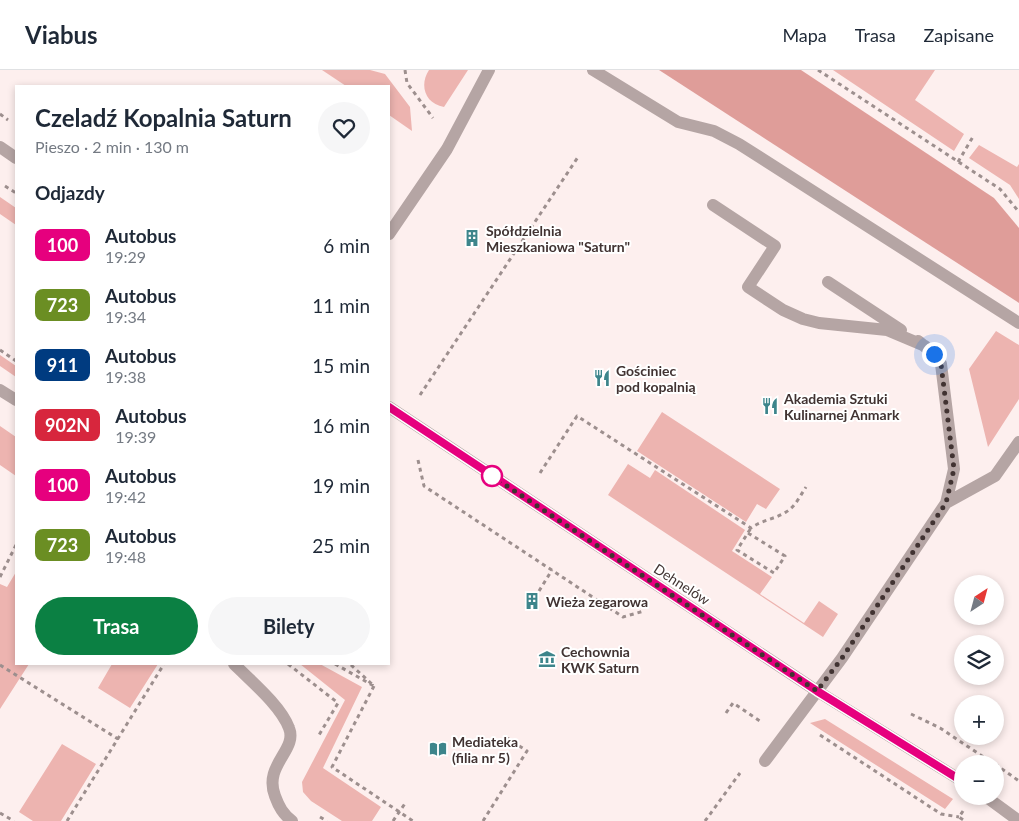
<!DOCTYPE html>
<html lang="pl">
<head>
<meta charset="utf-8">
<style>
  :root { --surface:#fff; --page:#f6f6f7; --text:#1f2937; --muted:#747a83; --line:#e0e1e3; --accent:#0b8043 }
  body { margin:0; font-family:Lato,sans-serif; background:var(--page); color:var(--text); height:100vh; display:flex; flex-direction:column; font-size:19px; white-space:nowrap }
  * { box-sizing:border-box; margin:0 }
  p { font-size:16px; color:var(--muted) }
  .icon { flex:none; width:28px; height:28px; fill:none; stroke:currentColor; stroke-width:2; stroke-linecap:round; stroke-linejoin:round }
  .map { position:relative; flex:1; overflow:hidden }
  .drawer { position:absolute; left:15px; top:15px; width:375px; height:580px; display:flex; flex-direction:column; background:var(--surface); border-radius:0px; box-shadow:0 2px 8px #0003 }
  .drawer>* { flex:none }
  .badge { padding:0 10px; border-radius:8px; font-size:18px; line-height:32px }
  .needle { width:32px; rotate:36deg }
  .controls { position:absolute; left:954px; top:505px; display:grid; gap:10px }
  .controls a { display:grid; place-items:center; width:50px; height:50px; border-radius:50%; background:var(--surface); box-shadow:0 2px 8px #0003; font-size:25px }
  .you { position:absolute; width:25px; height:25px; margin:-12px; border:4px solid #fff; border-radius:50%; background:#1a73e8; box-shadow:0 0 0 8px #1a73e833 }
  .map>.badge { position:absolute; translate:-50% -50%; box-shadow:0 0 0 2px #fff }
  h2 { padding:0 20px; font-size:19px; line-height:45px }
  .round { display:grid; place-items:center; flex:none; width:52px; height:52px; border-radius:26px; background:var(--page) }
  .overview { display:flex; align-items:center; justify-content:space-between; height:85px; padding:0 20px }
  h1 { font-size:24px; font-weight:700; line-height:38px }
  .action { display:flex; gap:10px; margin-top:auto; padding:10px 20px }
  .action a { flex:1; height:58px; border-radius:30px; background:var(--accent); color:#fff; font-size:20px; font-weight:700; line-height:58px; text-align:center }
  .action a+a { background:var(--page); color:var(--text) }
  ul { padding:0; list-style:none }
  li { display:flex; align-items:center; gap:15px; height:60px; padding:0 20px }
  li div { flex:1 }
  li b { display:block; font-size:19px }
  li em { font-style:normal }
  li .badge { min-width:55px; font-weight:700; text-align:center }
  header { display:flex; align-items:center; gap:30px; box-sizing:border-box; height:70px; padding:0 25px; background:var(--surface); border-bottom:1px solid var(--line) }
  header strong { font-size:24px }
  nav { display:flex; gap:28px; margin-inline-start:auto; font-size:18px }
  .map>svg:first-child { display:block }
</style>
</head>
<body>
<header>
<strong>Viabus</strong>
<nav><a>Mapa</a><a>Trasa</a><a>Zapisane</a></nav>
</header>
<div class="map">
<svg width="1019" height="751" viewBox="0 0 1019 751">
  <rect width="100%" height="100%" fill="#fdefee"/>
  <!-- green -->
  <path fill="#edb4b0" d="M 322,0 L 370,0 L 385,4 L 410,37 L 412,61 L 389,45 L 389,16 L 346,16 Z
    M 429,0 L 468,0 L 444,37 C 425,34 419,15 429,0 Z
    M 833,0 L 935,0 L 915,30 L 964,64 L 954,81 Z
    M 979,75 L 1017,97 L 1019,94 L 1019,129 L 1010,115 L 969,88 Z
    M 0,127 L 16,138 L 16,155 L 0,144 Z
    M 996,261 L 1019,275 L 1019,329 L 988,377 L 969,299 Z
    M 0,285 L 16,296 L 16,307 L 0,296 Z
    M 662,342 L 780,419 L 766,439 L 757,434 L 746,452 L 637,381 Z
    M 0,356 L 16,367 L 16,406 L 0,395 Z
    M 628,394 L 650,408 L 655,400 L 745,460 L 732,481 L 772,507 L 760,524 L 804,553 L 819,531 L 838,544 L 823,567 L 608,425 Z
    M 16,502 L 16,594 L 29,594 L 0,639 L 0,514 L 7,517 Z
    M 112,594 L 158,594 L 130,638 L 98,618 Z
    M 300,594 L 320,594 L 362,617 L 323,698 L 381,737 L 372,751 L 342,751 L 311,731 L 303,722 L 302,712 L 345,630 Z
    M 825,649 L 953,729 L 945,739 L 810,653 Z
    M 62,674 L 96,694 L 61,751 L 33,751 L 19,742 Z"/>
  <!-- forest -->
  <path fill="#df9d99" d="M 659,0 L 801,0 L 994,128 L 1019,158 L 1019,233 Z"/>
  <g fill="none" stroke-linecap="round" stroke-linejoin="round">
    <!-- path -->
    <path stroke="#9d8f8e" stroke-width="3" stroke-dasharray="4 4" stroke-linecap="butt" d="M 405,0 L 407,13 L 433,48
      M 818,0 L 1000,119 L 1019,142
      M 0,44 L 8,50
      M 958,92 L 974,65
      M 5,116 L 16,123
      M 0,280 L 16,291
      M 420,325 L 578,87
      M 418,390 L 424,416 L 623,547 L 644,541
      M 540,403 L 577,346 L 751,458 C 762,450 775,449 786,442 C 795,437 800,426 806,417
      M 748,463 L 785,486 L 774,503 L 737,480 L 751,458
      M 0,507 L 16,475
      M 539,521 L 552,500
      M 288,594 L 338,633 L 319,665
      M 335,594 L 374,616 L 350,594
      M 0,595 L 118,669
      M 374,616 L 332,697 L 413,751
      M 726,643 L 733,633 L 760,651
      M 911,644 L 940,658 L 994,694
      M 820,665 L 941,744 L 959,747
      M 995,694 L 1019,711
      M 963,741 L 959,747 L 965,751
      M 0,743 L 14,751
      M 320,747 L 327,751
      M 67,751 L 164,594
      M 393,751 L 406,732
      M 483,751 L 527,681 L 504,666
      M 705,751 L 740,703"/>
    <!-- minor -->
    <path stroke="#b5a5a4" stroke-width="12" d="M 593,0 L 678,52 L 714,61 L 739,74 L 1019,253
      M 0,77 L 16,88
      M 713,135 L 775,176 L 748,217 L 783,240 L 803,249 L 819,253 L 887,260 L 925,276
      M 389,164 L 447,79 L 489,0
      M 828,212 L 901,260
      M 918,271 L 934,284 L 941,294 L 954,399 L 946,433
      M 0,320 L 16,330
      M 389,337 L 817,621 L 962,711
      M 234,594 C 251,611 281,636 289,658 C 298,680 263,695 275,726 C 279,737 283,744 292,751
      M 765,691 L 842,588 L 946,433 L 995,406 L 1019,372
      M 985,726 L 1019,751"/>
  </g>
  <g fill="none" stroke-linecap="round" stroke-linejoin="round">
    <!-- line casing -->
    <g stroke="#fff" stroke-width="11">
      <path id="line" d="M 389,337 L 817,621 L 962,711"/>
    </g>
    <!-- line -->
    <use href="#line" stroke="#e6007e" stroke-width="8"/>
    <!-- walk -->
    <path stroke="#413332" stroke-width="5" stroke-dasharray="0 9" d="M 492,406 L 817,621 L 842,588 L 946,433 L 954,399 L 941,294 L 934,284"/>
  </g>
  <!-- icons -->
  <defs>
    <g id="building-bare" transform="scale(1.35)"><path d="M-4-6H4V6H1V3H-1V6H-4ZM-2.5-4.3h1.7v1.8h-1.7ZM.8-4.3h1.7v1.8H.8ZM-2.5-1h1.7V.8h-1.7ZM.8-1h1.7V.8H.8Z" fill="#3d858b" stroke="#fff" stroke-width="2.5" paint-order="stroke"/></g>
    <g id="restaurant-bare" transform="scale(1.35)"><path d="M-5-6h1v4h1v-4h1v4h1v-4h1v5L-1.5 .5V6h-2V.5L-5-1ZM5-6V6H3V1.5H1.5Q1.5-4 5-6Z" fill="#3d858b" stroke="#fff" stroke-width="2.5" paint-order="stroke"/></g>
    <g id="museum-bare" transform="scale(1.35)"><path d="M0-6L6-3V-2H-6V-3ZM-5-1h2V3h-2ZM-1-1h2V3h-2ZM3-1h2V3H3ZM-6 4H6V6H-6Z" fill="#3d858b" stroke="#fff" stroke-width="2.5" paint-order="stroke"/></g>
    <g id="library-bare" transform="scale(1.35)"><path d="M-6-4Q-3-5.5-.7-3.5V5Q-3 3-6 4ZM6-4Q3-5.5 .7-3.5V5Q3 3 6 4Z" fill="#3d858b" stroke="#fff" stroke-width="2.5" paint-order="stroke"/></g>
  </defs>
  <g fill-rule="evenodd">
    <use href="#building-bare" x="472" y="168"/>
    <use href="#restaurant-bare" x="602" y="308"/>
    <use href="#restaurant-bare" x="770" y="336"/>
    <use href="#building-bare" x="532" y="531"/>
    <use href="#museum-bare" x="547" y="589"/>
    <use href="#library-bare" x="438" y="679"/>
  </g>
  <!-- markers -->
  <circle fill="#fff" stroke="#e6007e" stroke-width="2.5" cx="492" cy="406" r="10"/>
  <g text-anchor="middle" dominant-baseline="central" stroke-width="4" stroke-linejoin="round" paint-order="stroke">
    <!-- poi labels -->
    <g font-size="14" font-weight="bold" fill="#413332" stroke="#fff" text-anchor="start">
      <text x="486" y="160">Spółdzielnia<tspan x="486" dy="16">Mieszkaniowa "Saturn"</tspan></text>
      <text x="616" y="300">Gościniec<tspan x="616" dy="16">pod kopalnią</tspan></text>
      <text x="784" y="328">Akademia Sztuki<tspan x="784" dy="16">Kulinarnej Anmark</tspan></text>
      <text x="546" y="531">Wieża zegarowa</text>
      <text x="561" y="581">Cechownia<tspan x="561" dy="16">KWK Saturn</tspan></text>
      <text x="452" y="671">Mediateka<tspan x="452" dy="16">(filia nr 5)</tspan></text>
    </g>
    <!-- street labels -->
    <g font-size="14" fill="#413332" stroke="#fff">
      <text transform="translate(682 514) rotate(33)">Dehnelów</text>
    </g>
  </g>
</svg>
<div class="controls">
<a><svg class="needle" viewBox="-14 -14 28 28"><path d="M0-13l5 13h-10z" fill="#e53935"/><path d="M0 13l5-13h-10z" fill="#747a83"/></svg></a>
<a><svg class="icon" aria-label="layers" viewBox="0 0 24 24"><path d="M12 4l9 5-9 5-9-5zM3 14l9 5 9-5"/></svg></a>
<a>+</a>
<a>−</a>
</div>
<div class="you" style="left:934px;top:284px"></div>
<section class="drawer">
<div class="overview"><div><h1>Czeladź Kopalnia Saturn</h1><p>Pieszo · 2 min · 130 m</p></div><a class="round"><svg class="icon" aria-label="heart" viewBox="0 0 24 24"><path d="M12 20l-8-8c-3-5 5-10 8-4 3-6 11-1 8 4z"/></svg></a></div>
<h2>Odjazdy</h2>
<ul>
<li><span class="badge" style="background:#e6007e;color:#fff">100</span><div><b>Autobus</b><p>19:29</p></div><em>6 min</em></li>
<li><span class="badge" style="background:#6b8e23;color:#fff">723</span><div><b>Autobus</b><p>19:34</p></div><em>11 min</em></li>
<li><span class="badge" style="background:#003b80;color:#fff">911</span><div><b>Autobus</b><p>19:38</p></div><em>15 min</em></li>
<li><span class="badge" style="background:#d7263d;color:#fff">902N</span><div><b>Autobus</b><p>19:39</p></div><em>16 min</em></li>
<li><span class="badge" style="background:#e6007e;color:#fff">100</span><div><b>Autobus</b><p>19:42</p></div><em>19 min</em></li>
<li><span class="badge" style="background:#6b8e23;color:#fff">723</span><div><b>Autobus</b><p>19:48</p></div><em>25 min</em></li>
</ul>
<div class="action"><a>Trasa</a><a>Bilety</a></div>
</section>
</div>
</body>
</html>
